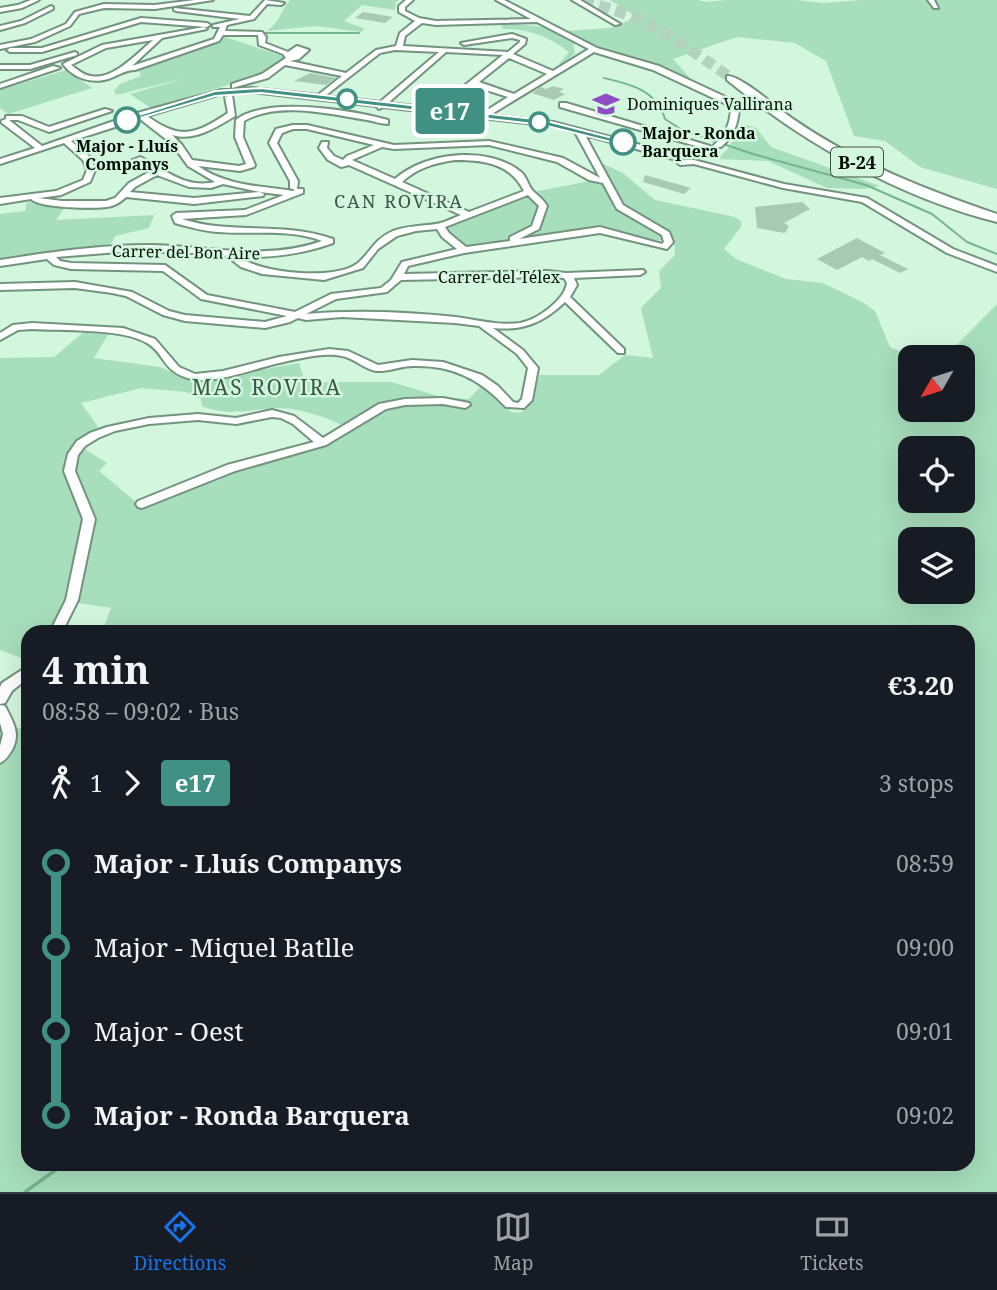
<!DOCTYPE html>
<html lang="en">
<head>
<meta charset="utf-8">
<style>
  :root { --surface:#171b24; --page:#20242c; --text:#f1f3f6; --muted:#9ea1a6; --line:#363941; --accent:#1a73e8 }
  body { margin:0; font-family:"Noto Serif",serif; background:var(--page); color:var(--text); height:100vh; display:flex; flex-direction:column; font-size:26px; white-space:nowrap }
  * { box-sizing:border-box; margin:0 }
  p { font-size:23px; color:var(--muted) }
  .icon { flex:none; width:38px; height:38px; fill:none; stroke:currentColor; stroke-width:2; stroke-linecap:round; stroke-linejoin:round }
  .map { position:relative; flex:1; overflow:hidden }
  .details { position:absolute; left:21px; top:625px; width:954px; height:546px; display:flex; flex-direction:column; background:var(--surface); border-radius:21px; box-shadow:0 7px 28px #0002 }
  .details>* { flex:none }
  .badge { padding:0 14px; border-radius:5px; font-size:24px; line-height:46px }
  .needle { width:46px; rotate:231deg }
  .tools { position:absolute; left:898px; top:345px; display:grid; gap:14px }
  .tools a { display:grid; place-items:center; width:77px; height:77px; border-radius:14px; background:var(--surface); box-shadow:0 7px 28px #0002; font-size:35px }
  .map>.badge { position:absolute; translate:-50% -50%; box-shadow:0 0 0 4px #fff }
  .legs { display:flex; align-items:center; gap:10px; height:77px; padding:0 21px; font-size:23px }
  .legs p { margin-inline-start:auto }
  .summary { display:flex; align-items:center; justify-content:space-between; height:119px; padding:0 21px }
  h1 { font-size:38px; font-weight:700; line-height:52px }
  ul { padding:0 21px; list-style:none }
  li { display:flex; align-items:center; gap:24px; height:84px; font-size:26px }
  li i { display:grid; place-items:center; width:10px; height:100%; margin:0 9px; background:currentColor }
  li i::after { content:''; width:18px; height:18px; margin:-9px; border:5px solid; border-radius:50%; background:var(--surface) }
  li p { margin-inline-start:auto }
  li:first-child i { background:linear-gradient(#0000 50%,currentColor 0) }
  li:last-child i { background:linear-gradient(currentColor 50%,#0000 0) }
  .tabs { display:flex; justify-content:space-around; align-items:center; height:98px; border-top:2px solid var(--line); background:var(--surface); font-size:19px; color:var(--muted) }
  .tabs a { display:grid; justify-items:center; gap:4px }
  .tabs .active { color:var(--accent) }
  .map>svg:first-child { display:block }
</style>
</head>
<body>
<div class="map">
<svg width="997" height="1192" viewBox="0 0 997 1192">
  <rect width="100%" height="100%" fill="#d3f6df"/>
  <!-- green -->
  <path fill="#a7debc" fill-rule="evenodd" d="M 290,0 L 399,0 L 396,2 L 395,10 L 362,5 L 344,21 L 365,29 L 361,32 L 316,26 L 267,31 C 280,22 281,10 290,0 Z
    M 610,0 L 698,0 L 705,2 L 727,0 L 796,0 L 823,3 L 861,0 L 997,0 L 997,189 L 920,167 L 885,141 L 854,136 L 826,61 L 795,43 L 737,37 L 673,59 L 690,78 L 577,39 L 567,31 L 610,28 L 637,17 Z
    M 500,22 L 543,27 L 573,43 L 575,53 L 563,65 L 559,64 L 569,52 C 549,37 530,29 503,29 Z
    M 225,37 L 285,57 L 261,75 L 151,108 L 130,94 L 185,78 L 116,95 L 114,91 L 120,84 L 141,76 L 140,72 L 134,70 Z
    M 66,70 L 92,88 L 8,114 L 0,108 L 0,90 Z
    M 744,124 L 756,128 L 771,147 L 880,186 L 864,189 L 827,188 L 768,161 L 717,159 L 726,151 Z
    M 601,163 L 623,173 L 655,200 L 735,217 L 741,221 L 741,227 L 724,249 L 736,259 L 786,279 L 823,283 L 864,303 L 875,311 L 890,347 L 913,357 L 910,357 L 910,410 L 962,410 L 962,357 L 935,357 L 956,346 L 997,304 L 997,1192 L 0,1192 L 0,731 L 28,727 L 28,1164 L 968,1164 L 968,632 L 102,632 L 111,608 L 66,601 L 49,632 L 28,632 L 28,655 L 21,658 L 0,650 L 0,358 L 54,357 L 92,325 L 111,330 L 94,358 L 160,367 L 189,380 L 209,379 L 299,363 L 305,382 L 391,382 L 442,397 L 469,399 L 483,384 L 511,412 C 533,417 534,391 539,375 L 599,375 L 625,355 L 653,358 L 641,308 L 661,288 L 659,271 L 675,255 L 674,239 L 653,241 L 602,225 L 467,247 L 446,232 L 447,225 L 538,191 L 606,178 ZM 141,388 L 186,392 L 201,399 L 202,406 C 226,417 253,409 279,408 C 301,408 332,419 352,430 C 324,456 280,456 245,467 C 211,478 177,495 143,508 L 99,471 L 107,463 L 78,445 L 98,427 L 81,403 ZM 910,448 L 962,448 L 962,500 L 910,500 ZM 910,539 L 962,539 L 962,592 L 910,592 Z
    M 27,202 L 66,206 L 56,220 L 154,215 L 149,228 L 115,236 L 109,247 L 0,263 L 0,214 L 25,211 Z"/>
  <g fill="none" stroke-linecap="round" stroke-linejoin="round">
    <!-- stream-far1 -->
    <path stroke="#73b58e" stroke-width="2" d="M 265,33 L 359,33
      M 604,78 C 630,84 657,90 665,119 L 682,130 L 753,154 L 866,185 L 932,214 L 967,242 L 997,254"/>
    <!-- stream -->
    <path stroke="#73b58e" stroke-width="3.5" d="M 25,1192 L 64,1164"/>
  </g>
  <!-- building -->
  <path fill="#a8cab4" d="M 363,12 L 393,17 L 385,23 L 355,18 Z
    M 310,73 L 336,78 L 326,85 L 294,81 Z
    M 553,86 L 564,89 L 559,92 L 565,94 L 554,100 L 532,93 L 541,87 L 546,89 Z
    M 645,175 L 691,188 L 684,194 L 643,182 Z
    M 802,202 L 810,209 L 784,223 L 789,226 L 785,233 L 757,228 L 755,207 Z
    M 857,238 L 885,253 L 880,255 L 908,269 L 900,273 L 872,259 L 869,261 L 862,257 L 837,270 L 817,259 Z"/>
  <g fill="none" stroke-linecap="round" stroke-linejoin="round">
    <!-- highway-tunnel -->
    <path stroke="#b4d3bf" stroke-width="11" stroke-dasharray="11 6" stroke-linecap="butt" d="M 583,0 L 638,18 L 678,41 L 731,78"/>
    <!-- minor casing -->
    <g stroke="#73937e" stroke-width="4">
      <path id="minor" d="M 31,0 L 39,0 L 22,8 L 0,12 L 0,8 L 18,5 Z
        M 195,0 L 213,0 L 155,9 L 104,8 L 79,14 L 70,26 L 35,42 L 0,49 L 0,45 L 31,39 L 66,24 L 75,12 L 104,4 L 155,5 Z
        M 265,0 L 284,3 L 281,5 L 267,4 L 254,19 L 227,25 L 225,31 L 262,32 L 266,37 L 265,43 L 288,52 L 297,46 L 309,50 L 299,59 L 290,61 L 346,73 L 376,50 L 396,46 L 400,33 L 415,21 L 399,12 L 399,6 L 406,0 L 413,0 L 405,7 L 405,11 L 419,18 L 436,21 L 531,19 L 496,0 L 504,0 L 597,48 L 659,66 L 732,100 L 739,109 C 738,124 733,137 721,147 L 715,147 L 714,145 C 725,135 730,125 731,109 L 726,104 L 653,70 L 594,52 L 490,115 L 553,122 L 679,155 L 682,160 L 694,160 L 784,184 L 867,198 L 953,249 L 997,266 L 997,272 L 947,253 L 862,202 L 783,188 L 694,164 L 680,165 L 673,159 L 585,135 L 623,205 L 669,232 L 673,242 L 667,249 L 600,233 L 464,253 L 408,266 L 404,274 L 547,271 L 566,273 L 643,270 L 645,272 L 640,275 L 574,278 L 577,285 L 570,297 L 624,349 L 624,353 L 618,353 L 565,302 C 543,323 523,331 493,328 L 523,350 L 538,368 L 532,400 L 524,408 L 506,407 C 480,379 452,365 413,366 C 401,366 388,372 376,371 C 364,369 354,358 342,356 C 323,352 298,359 279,363 C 257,368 212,385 191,379 C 162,372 165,353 147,343 C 122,328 62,331 32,329 L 18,330 L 0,340 L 0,333 L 13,325 L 32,323 L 123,328 L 155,339 L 179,367 L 195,374 L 223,371 L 279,357 L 329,349 L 348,351 L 378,365 L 412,360 L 443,362 L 482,375 L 498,386 L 513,402 L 518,403 L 522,399 L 528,368 L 517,354 L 479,326 L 455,323 L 342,317 L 306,320 L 298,318 L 290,322 L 265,328 L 185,321 L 163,315 L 126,296 L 112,293 L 75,288 L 0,290 L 0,284 L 75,282 L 132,292 L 169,311 L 185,315 L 265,322 L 287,316 L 201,299 L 163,271 L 71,269 L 54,265 L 47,259 L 0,266 L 0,260 C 50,252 100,245 150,245 C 208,246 266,261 322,241 C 289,228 253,235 218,232 C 203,231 189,227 175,223 L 172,216 L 176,213 L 245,210 L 284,195 L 260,192 L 264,194 L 263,196 L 194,204 L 126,197 C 121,202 114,206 107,207 C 91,209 40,208 31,199 L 0,204 L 0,198 L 56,191 L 83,180 L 87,170 L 83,160 L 64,143 L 0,164 L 0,159 L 35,148 L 2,123 L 1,121 L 6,119 L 6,116 L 22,116 L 49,127 L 105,109 L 112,111 L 49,132 L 18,120 L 9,120 L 42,146 L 137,113 L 221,90 L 252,88 L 318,95 L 342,76 L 285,65 L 268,78 L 232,88 L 232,84 L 262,74 L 286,58 L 283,54 L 259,45 L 258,35 L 223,35 L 219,41 L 135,70 C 124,70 118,76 108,79 C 92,84 73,78 63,64 L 102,45 L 204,27 L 207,29 L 162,38 L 132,66 L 214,39 L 220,27 L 213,27 L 213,25 L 240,19 L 176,11 L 174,10 L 174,8 L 250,16 ZM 537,22 L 589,49 L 553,71 L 513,54 L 525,44 L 526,39 L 512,34 L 461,43 L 464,45 L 512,38 L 520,40 L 520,42 L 508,52 L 403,46 L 405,36 L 422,23 L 436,25 ZM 153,40 C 138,53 112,81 91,76 C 83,75 77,69 71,65 L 106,48 ZM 395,50 L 439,52 L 380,102 L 325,96 L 380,53 ZM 446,52 L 503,55 L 459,90 L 443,109 L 388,103 ZM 509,58 L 547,74 L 514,94 L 479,82 ZM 474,86 L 508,97 L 481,114 L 451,110 L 465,94 ZM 252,92 L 376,106 L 379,109 L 383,107 L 553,126 L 575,132 L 600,178 L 563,158 L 489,141 L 394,145 L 307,125 L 293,125 L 276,129 L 269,143 L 290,181 L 290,188 L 295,190 L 293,191 C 261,186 226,186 198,166 L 240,171 L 254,167 L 255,165 L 243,137 L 244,121 C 278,101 329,114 367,120 C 374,121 381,124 388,124 L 388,120 C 352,110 266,96 236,120 L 235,137 L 246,164 L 239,166 L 192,160 L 182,145 L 172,135 C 194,142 217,127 235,116 L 232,95 L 225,97 L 228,113 C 195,135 180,140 147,116 L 221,94 ZM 140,119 L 172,144 L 188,166 L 215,182 C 184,189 165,169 140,157 L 125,163 L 129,165 L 139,162 L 151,171 L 129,183 L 115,198 L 106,201 L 62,201 L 39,198 L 61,195 L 90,182 L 95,170 L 90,157 L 71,141 ZM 293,129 L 307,129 L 374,145 L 347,156 L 343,160 L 334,156 L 327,148 L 328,142 L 322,142 L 319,148 L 328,160 L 341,167 L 349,165 L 461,215 C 453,218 444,223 436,224 C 421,226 407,226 393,231 C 374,239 371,252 358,263 C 336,281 260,273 239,257 C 272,258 302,254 333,243 L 333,239 C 284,221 231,235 182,219 L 246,215 L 303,193 L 303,189 L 297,189 L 298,181 L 277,143 L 282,133 ZM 489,145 L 557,162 L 589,180 L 603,183 L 617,209 L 662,235 L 664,242 L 662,244 L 600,227 L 519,239 L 539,229 L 547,206 C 543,199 538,196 533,191 C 528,186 527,177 521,172 C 488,145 425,152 395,179 L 352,160 L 382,147 L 394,149 ZM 455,160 C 484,160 510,163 524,191 L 469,212 L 402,182 C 417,168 434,163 455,160 ZM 157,175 L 189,187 L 211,188 L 223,184 L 260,192 L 194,198 L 130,192 L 135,187 ZM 528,195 L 539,206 L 532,226 L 510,237 L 510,241 L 466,247 L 449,233 L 445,227 ZM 437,229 L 442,237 L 457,249 L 402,262 L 391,280 L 381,288 L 331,294 L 295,312 L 207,295 L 165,265 L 71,263 L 60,261 L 56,257 L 131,251 L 195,253 L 227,256 L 241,267 L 262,274 L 324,280 L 363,268 L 378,249 L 397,236 L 416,231 ZM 547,277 L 564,278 L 567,283 C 565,300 537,320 520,323 C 499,326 477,320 456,317 C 407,312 355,310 306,314 L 336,299 L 387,292 L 401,280 Z
        M 572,0 L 580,0 L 620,24 L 615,25 Z
        M 928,0 L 934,0 L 938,8 L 934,8 Z
        M 51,6 L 53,7 L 53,9 L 25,23 L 0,30 L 0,26 L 21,21 Z
        M 141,18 L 207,23 L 210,25 L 207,27 L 141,22 L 42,52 L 10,52 L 7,50 L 10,48 L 42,48 Z
        M 75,52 L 77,53 L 77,55 L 30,69 L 0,69 L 0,65 L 30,65 Z
        M 53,66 L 60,68 L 0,88 L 0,84 Z
        M 560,103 L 566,103 L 710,146 L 703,148 L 560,107 Z
        M 443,398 L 469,403 L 470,405 L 465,408 L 443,404 L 405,405 L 386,409 L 326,445 L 235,471 L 142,508 L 138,507 L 136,504 L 138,501 L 227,465 L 314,442 L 293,424 L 281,418 L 272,417 L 236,424 L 198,420 L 149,424 L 115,431 L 98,438 L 85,446 L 78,455 L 75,471 L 95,519 L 78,600 L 62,632 L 50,632 L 66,600 L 83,519 L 64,471 L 68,454 L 77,441 L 90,433 L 107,427 L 149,418 L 198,414 L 236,418 L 272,410 L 294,416 L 323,438 L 379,404 L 405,399 Z
        M 28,666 L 28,678 L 12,691 L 5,703 L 0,704 L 0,687 L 2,683 Z
        M 0,705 L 5,706 C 13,722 21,733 12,750 C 8,756 6,760 0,763 L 0,746 L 3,734 L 0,723 Z"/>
    </g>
    <!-- highway casing -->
    <g stroke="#73937e" stroke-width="4">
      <path id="highway" d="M 727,76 C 739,74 780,110 793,119 C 855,162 926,190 997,214 L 997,222 C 899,197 805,144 727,80 Z"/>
    </g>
    <!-- minor -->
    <use href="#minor" fill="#fff" fill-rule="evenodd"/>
    <!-- highway -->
    <use href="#highway" fill="#fff" fill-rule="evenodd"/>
  </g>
  <!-- line-1 -->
  <path fill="#409183" stroke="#fff" stroke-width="2" d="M 261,88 L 543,120 L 628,142 L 623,145 L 543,125 L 261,93 L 215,96 L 130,121 L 123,120 L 215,91 Z"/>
  <!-- icons -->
  <defs>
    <g id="school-bare" transform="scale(2.1)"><path d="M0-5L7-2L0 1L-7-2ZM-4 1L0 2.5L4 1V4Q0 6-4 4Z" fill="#8e4dc2" stroke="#d3f6df" stroke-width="2.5" paint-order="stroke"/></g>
  </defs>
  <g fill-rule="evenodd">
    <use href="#school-bare" x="606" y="104"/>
  </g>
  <!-- markers -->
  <g fill="#fff" stroke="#409183" stroke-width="3.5">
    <circle cx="347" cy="99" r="9"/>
    <circle cx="127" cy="120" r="12"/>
    <circle cx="539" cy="122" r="9"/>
    <circle cx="623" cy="142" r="12"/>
  </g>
  <g text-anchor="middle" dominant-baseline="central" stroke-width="5" stroke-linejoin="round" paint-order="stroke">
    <!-- far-poi labels -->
    <g font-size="16" fill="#040e07" stroke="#d3f6df" text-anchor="start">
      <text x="627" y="104">Dominiques Vallirana</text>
    </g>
    <!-- far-stop labels -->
    <g font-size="16" font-weight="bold" fill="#040e07" stroke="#d3f6df" text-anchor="start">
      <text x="642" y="133">Major - Ronda<tspan x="642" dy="18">Barquera</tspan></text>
      <text x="127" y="146" text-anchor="middle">Major - Lluís<tspan x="127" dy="18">Companys</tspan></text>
    </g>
    <!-- far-street labels -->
    <g font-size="16" fill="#040e07" stroke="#d3f6df">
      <text transform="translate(186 252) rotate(1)">Carrer del Bon Aire</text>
      <text x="499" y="277">Carrer del Télex</text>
    </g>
    <!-- shield labels -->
    <rect fill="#d3f6df" stroke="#425448" stroke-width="2" x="831" y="147.5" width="52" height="29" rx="5"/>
    <g font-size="18" font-weight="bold" fill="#040e07">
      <text x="857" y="162">B-24</text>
    </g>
    <!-- far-neighbourhood labels -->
    <g font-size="18" letter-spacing="2" fill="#395845" stroke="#d3f6df">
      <text x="399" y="201">CAN ROVIRA</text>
    </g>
    <!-- neighbourhood labels -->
    <g font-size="21" letter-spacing="2" fill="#395845" stroke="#d3f6df">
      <text x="267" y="387">MAS ROVIRA</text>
    </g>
  </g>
</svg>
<div class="tools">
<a><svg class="needle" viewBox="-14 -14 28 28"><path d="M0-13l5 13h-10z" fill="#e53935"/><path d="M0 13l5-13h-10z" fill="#9ea1a6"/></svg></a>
<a><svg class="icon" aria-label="locate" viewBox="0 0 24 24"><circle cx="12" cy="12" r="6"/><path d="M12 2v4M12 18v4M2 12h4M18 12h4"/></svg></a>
<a><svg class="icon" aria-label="layers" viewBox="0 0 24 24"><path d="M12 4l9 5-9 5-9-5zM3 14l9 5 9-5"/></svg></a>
</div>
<b class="badge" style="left:450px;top:111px;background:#409183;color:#fff">e17</b>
<section class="details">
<div class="summary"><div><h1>4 min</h1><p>08:58 – 09:02 · Bus</p></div><b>€3.20</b></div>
<div class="legs"><svg class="icon" aria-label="walk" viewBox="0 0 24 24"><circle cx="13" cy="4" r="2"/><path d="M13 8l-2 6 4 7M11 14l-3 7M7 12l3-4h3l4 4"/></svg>1<svg class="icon" aria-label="forward" viewBox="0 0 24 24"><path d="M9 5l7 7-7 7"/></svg><b class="badge" style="background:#409183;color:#fff">e17</b><p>3 stops</p></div>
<ul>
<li><i style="color:#409183"></i><b>Major - Lluís Companys</b><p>08:59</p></li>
<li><i style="color:#409183"></i><span>Major - Miquel Batlle</span><p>09:00</p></li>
<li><i style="color:#409183"></i><span>Major - Oest</span><p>09:01</p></li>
<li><i style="color:#409183"></i><b>Major - Ronda Barquera</b><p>09:02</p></li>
</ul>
</section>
</div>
<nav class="tabs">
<a class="active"><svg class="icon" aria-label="directions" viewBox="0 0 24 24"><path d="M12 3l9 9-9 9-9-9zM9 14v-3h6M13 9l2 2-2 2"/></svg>Directions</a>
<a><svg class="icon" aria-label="map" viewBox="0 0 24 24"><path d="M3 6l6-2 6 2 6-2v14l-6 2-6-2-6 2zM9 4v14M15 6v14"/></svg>Map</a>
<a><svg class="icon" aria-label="tickets" viewBox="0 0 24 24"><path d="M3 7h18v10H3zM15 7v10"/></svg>Tickets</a>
</nav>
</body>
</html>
